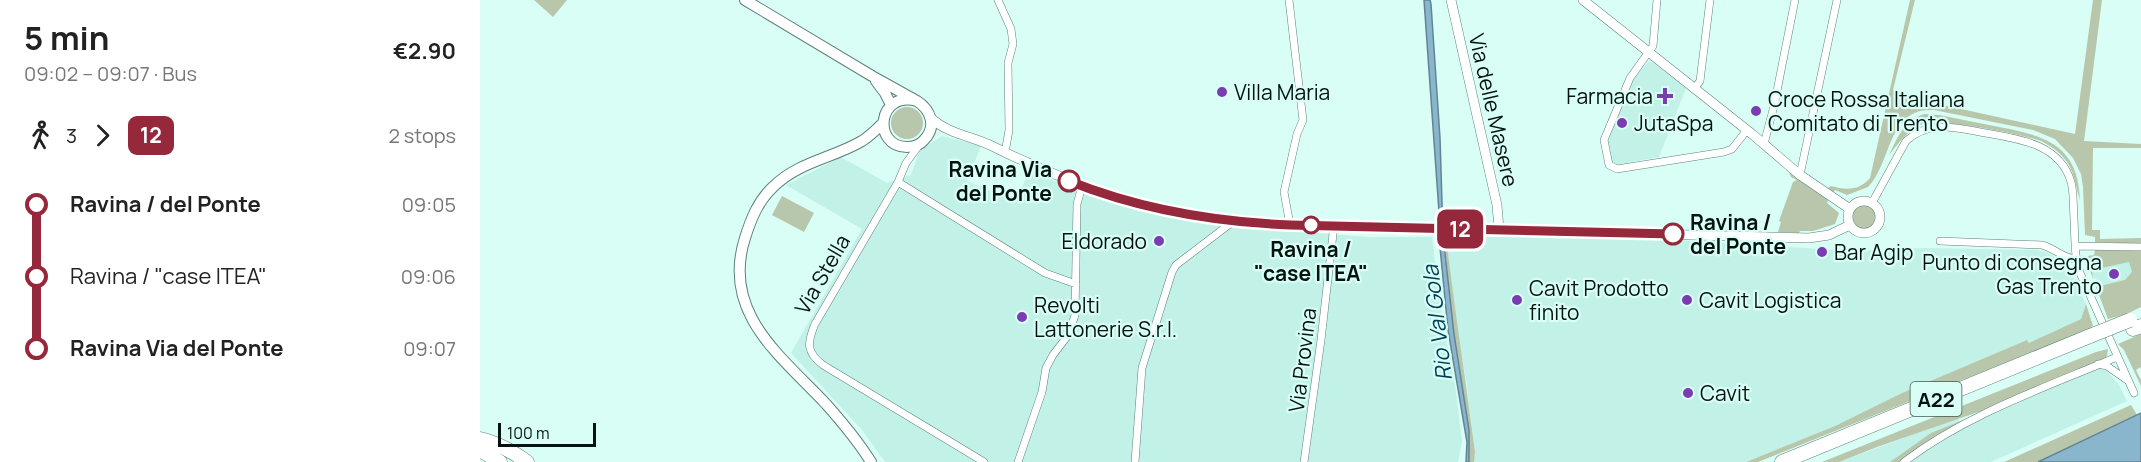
<!DOCTYPE html>
<html lang="en">
<head>
<meta charset="utf-8">
<style>
  :root { --surface:#fff; --page:#f2f2f2; --text:#222; --muted:#767676 }
  body { margin:0; font-family:Manrope,sans-serif; background:var(--page); color:var(--text); height:100vh; display:flex; flex-direction:column; font-size:22px; white-space:nowrap }
  * { box-sizing:border-box; margin:0 }
  p { font-size:20px; color:var(--muted) }
  .icon { flex:none; width:33px; height:33px; fill:none; stroke:currentColor; stroke-width:2; stroke-linecap:round; stroke-linejoin:round }
  .map { position:relative; flex:1; overflow:hidden }
  .panel { display:flex; flex-direction:column; background:var(--surface); width:480px }
  .panel>* { flex:none }
  .badge { padding:0 12px; border-radius:9px; font-size:21px; line-height:39px }
  .scale { position:absolute; left:18px; bottom:15px; width:98px; box-sizing:border-box; padding-left:6px; border:3px solid #051310; border-top:0; font-size:16px; line-height:21px; white-space:nowrap; color:#051310; -webkit-text-stroke:4px #d8fef6; paint-order:stroke }
  .map>.badge { position:absolute; translate:-50% -50%; box-shadow:0 0 0 3px #fff }
  .legs { display:flex; align-items:center; gap:9px; height:66px; padding:0 24px; font-size:20px }
  .legs p { margin-inline-start:auto }
  .summary { display:flex; align-items:center; justify-content:space-between; height:102px; padding:0 24px }
  h1 { font-size:33px; font-weight:700; line-height:45px }
  ul { padding:0 24px; list-style:none }
  li { display:flex; align-items:center; gap:21px; height:72px; font-size:22px }
  li i { display:grid; place-items:center; width:9px; height:100%; margin:0 8px; background:currentColor }
  li i::after { content:''; width:15px; height:15px; margin:-8px; border:4px solid; border-radius:50%; background:var(--surface) }
  li p { margin-inline-start:auto }
  li:first-child i { background:linear-gradient(#0000 50%,currentColor 0) }
  li:last-child i { background:linear-gradient(currentColor 50%,#0000 0) }
  main { display:flex; flex:1; min-height:0 }
  .map>svg:first-child { display:block }
</style>
</head>
<body>
<main>
<section class="panel">
<div class="summary"><div><h1>5 min</h1><p>09:02 – 09:07 · Bus</p></div><b>€2.90</b></div>
<div class="legs"><svg class="icon" aria-label="walk" viewBox="0 0 24 24"><circle cx="13" cy="4" r="2"/><path d="M13 8l-2 6 4 7M11 14l-3 7M7 12l3-4h3l4 4"/></svg>3<svg class="icon" aria-label="forward" viewBox="0 0 24 24"><path d="M9 5l7 7-7 7"/></svg><b class="badge" style="background:#95293b;color:#fff">12</b><p>2 stops</p></div>
<ul>
<li><i style="color:#95293b"></i><b>Ravina / del Ponte</b><p>09:05</p></li>
<li><i style="color:#95293b"></i><span>Ravina / &quot;case ITEA&quot;</span><p>09:06</p></li>
<li><i style="color:#95293b"></i><b>Ravina Via del Ponte</b><p>09:07</p></li>
</ul>
</section>
<div class="map">
<svg width="1661" height="462" viewBox="0 0 1661 462">
  <rect width="100%" height="100%" fill="#d8fef6"/>
  <!-- built -->
  <path fill="#c2f1e8" d="M 1168,62 L 1172,62 L 1206,88 L 1179,157 L 1135,165 L 1131,162 L 1128,141 L 1153,80 Z
    M 462,136 L 501,146 L 487,181 L 535,202 L 549,172 L 643,205 L 740,225 L 888,237 L 952,237 L 962,318 L 976,392 L 982,442 L 978,462 L 405,462 L 382,430 L 311,353 L 382,229 L 306,185 L 361,157 L 407,183 L 431,175 L 440,150 Z
    M 966,236 L 1163,238 L 1374,251 L 1443,248 L 1558,250 L 1570,254 L 1585,265 L 1590,271 L 1606,304 L 1601,319 L 1549,343 L 1547,340 L 1422,393 L 1355,426 L 1266,462 L 994,462 L 995,452 L 987,386 L 975,320 Z
    M 1661,253 L 1661,291 L 1624,304 L 1614,283 L 1617,281 L 1616,278 L 1613,279 L 1611,263 Z
    M 1619,368 L 1627,371 L 1639,385 L 1647,401 L 1511,462 L 1427,462 L 1504,415 Z
    M 1478,418 L 1480,423 L 1445,444 L 1420,462 L 1359,462 Z"/>
  <!-- green -->
  <path fill="#b8c7ab" d="M 54,0 L 87,0 L 73,17 Z
    M 1430,0 L 1435,0 L 1413,90 L 1422,96 L 1595,134 L 1613,0 L 1622,0 L 1604,141 L 1661,144 L 1661,148 L 1613,148 L 1612,230 L 1620,230 L 1620,239 L 1661,238 L 1661,244 L 1615,242 L 1615,237 L 1605,235 L 1603,187 L 1601,174 L 1593,158 L 1575,139 L 1553,130 L 1454,110 C 1407,107 1412,163 1388,187 L 1367,195 L 1355,190 L 1353,193 L 1346,189 L 1351,186 C 1366,190 1379,191 1390,178 Z
    M411 123a16 16 0 1 1 32 0a16 16 0 1 1-32 0Z
    M 1445,114 L 1459,115 C 1479,119 1499,123 1519,127 C 1566,136 1598,145 1600,200 C 1595,185 1595,170 1583,157 C 1578,151 1569,145 1561,141 C 1541,134 1461,118 1443,124 C 1427,130 1419,143 1409,155 C 1418,137 1424,119 1445,114 Z
    M 1308,170 L 1348,200 L 1347,203 L 1359,213 L 1355,224 L 1333,231 L 1320,231 L 1319,233 L 1298,232 L 1301,222 L 1299,221 L 1313,182 L 1317,180 L 1311,177 Z
    M 302,196 L 334,213 L 324,232 L 292,215 Z
    M1372 217a12 12 0 1 1 24 0a12 12 0 1 1-24 0Z
    M 966,236 C 974,308 986,380 995,452 L 994,462 L 989,462 L 989,430 L 974,334 L 964,237 Z
    M 1615,250 L 1661,251 L 1661,307 L 1647,314 L 1628,319 L 1616,287 L 1645,280 L 1652,272 L 1649,262 L 1612,270 L 1613,279 L 1606,260 L 1608,256 L 1614,255 Z
    M 1606,304 L 1613,326 L 1607,330 L 1278,462 L 1266,462 L 1355,426 L 1422,393 L 1547,340 L 1549,343 L 1601,319 Z
    M 1661,334 L 1661,367 L 1656,370 L 1661,380 L 1661,386 L 1644,350 L 1638,344 Z
    M 1628,349 L 1627,356 L 1622,360 L 1504,410 L 1397,447 L 1359,462 L 1342,462 L 1616,352 Z
    M 1651,405 L 1657,415 L 1558,462 L 1524,462 Z
    M 1493,416 L 1445,444 L 1420,462 L 1410,462 L 1451,433 Z"/>
  <!-- water -->
  <path fill="#89b6cc" stroke="#618594" stroke-width="1.5" d="M 944,0 L 950,0 L 951,4 L 960,138 L 963,235 L 974,334 L 989,430 L 989,462 L 986,462 L 987,442 L 968,330 L 959,237 L 960,226 Z
    M 1661,413 L 1661,462 L 1558,462 Z"/>
  <g fill="none" stroke-linecap="round" stroke-linejoin="round">
    <!-- minor casing -->
    <g stroke="#5e817a" stroke-width="8">
      <path id="minor" d="M 518,0 L 531,29 L 533,44 L 528,63 L 529,130 L 525,153
        M 809,0 L 823,120 L 817,134 L 804,192 L 810,225
        M 1177,0 L 1173,46 L 1150,78 L 1124,140 L 1129,165 L 1137,169 L 1244,152 L 1252,149 L 1267,130
        M 1214,89 L 1220,81 L 1230,0
        M 440,144 L 426,163 L 418,182 L 335,324 C 327,343 326,352 343,365 L 504,462
        M 1284,144 L 1294,106 L 1315,0
        M 1320,175 L 1357,0
        M 418,182 L 565,273 L 596,284
        M 1392,203 L 1426,141 C 1447,122 1469,126 1495,131 C 1530,138 1579,140 1591,182 C 1594,193 1593,206 1594,218 C 1595,237 1594,255 1600,273 L 1654,393
        M 1460,241 L 1562,245 C 1574,248 1584,259 1596,259
        M 1595,246 L 1661,247
        M 1618,364 L 1627,366 L 1647,380
        M 538,462 L 562,392 L 566,368 L 573,355 L 589,334 L 595,315 L 597,204 L 602,186
        M 655,462 L 662,368 L 692,272 L 696,265 L 755,220
        M 824,462 L 841,340 L 854,225
        M 1424,462 C 1487,414 1564,388 1637,357"/>
    </g>
    <!-- tertiary casing -->
    <g stroke="#5e817a" stroke-width="10">
      <path id="tertiary" d="M 971,0 L 1017,205 L 1019,229
        M 1103,0 L 1272,134 L 1320,175 L 1370,209
        M 451,118 C 468,134 492,136 512,146 C 610,195 701,220 810,225 L 1329,238 L 1349,235 L 1370,225
        M1368 217a16 16 0 1 1 32 0a16 16 0 1 1-32 0Z"/>
    </g>
    <!-- secondary casing -->
    <g stroke="#5e817a" stroke-width="12">
      <path id="secondary" d="M 265,0 L 392,76 L 437,101 C 451,110 457,127 444,140 C 440,145 433,147 427,147 C 392,147 397,90 437,101
        M 396,81 L 405,93 L 411,105
        M 391,462 C 378,441 362,422 346,404 C 301,356 241,313 265,238 C 271,219 278,201 293,187 C 318,162 353,158 382,141 C 390,136 397,129 403,123"/>
    </g>
    <!-- motorway casing -->
    <g stroke="#5e817a" stroke-width="15">
      <path id="motorway" d="M 1653,329 L 1661,326
        M 0,439 C 18,443 32,451 47,462
        M 0,450 L 20,462
        M 1302,462 L 1610,336"/>
    </g>
    <!-- minor -->
    <use href="#minor" stroke="#fff" stroke-width="7"/>
    <!-- tertiary -->
    <use href="#tertiary" stroke="#fff" stroke-width="9"/>
    <!-- secondary -->
    <use href="#secondary" stroke="#fff" stroke-width="10"/>
    <!-- motorway -->
    <use href="#motorway" stroke="#fff" stroke-width="14"/>
    <!-- motorway-bridge casing -->
    <g stroke="#5e817a" stroke-width="15" stroke-linecap="butt">
      <path id="motorway-bridge" d="M 1610,336 L 1650,320"/>
    </g>
    <!-- motorway-bridge -->
    <use href="#motorway-bridge" stroke="#fff" stroke-width="14"/>
  </g>
  <g fill="none" stroke-linecap="round" stroke-linejoin="round">
    <!-- line-1 casing -->
    <g stroke="#fff" stroke-width="14">
      <path id="line-1" d="M 589,181 C 659,209 735,222 810,225 L 1193,234"/>
    </g>
    <!-- line-1 -->
    <use href="#line-1" stroke="#95293b" stroke-width="9"/>
  </g>
  <!-- markers -->
  <g fill="#793cb1" stroke="#d8fef6" stroke-width="2">
    <circle cx="742" cy="92" r="6"/>
    <path d="M1182 87h6v6h6v6h-6v6h-6v-6h-6v-6h6z"/>
    <circle cx="1276" cy="111" r="6"/>
    <circle cx="1142" cy="123" r="6"/>
    <circle cx="679" cy="241" r="6"/>
    <circle cx="1342" cy="252" r="6"/>
    <circle cx="1634" cy="274" r="6"/>
    <circle cx="1037" cy="300" r="6"/>
    <circle cx="1207" cy="300" r="6"/>
    <circle cx="542" cy="317" r="6"/>
    <circle cx="1208" cy="393" r="6"/>
  </g>
  <g fill="#fff" stroke="#95293b" stroke-width="3">
    <circle cx="589" cy="181" r="10"/>
    <circle cx="831" cy="225" r="8"/>
    <circle cx="1193" cy="234" r="10"/>
  </g>
  <g text-anchor="middle" dominant-baseline="central" stroke-width="4.5" stroke-linejoin="round" paint-order="stroke">
    <!-- shield labels -->
    <rect fill="#d8fef6" stroke="#445a55" stroke-width="1.5" x="1430.5" y="382" width="51" height="34" rx="4.5"/>
    <g font-size="20" font-weight="bold" fill="#051310">
      <text x="1456" y="399">A22</text>
    </g>
    <!-- poi labels -->
    <g font-size="21" fill="#051310" stroke="#d8fef6" text-anchor="start">
      <text x="754" y="92">Villa Maria</text>
      <text x="1173" y="96" text-anchor="end">Farmacia</text>
      <text x="1288" y="99">Croce Rossa Italiana<tspan x="1288" dy="24">Comitato di Trento</tspan></text>
      <text x="1154" y="123">JutaSpa</text>
      <text x="667" y="241" text-anchor="end">Eldorado</text>
      <text x="1354" y="252">Bar Agip</text>
      <text x="1622" y="262" text-anchor="end">Punto di consegna<tspan x="1622" dy="24">Gas Trento</tspan></text>
      <text x="1049" y="288">Cavit Prodotto<tspan x="1049" dy="24">finito</tspan></text>
      <text x="1219" y="300">Cavit Logistica</text>
      <text x="554" y="305">Revolti<tspan x="554" dy="24">Lattonerie S.r.l.</tspan></text>
      <text x="1220" y="393">Cavit</text>
    </g>
    <!-- street labels -->
    <g font-size="21" fill="#051310" stroke="#d8fef6">
      <text transform="translate(1014 110) rotate(77)">Via delle Masere</text>
      <text transform="translate(342 274) rotate(-60)">Via Stella</text>
      <text transform="translate(822 360) rotate(-83)">Via Provina</text>
    </g>
    <!-- stop labels -->
    <g font-size="21" font-weight="bold" fill="#051310" stroke="#d8fef6" text-anchor="end">
      <text x="572" y="169">Ravina Via<tspan x="572" dy="24">del Ponte</tspan></text>
      <text x="1210" y="222" text-anchor="start">Ravina /<tspan x="1210" dy="24">del Ponte</tspan></text>
      <text x="831" y="249" text-anchor="middle">Ravina /<tspan x="831" dy="24">"case ITEA"</tspan></text>
    </g>
    <!-- water labels -->
    <g font-size="22" font-style="italic" fill="#004057" stroke="#d8fef6">
      <text transform="translate(957 323) rotate(-97)">Rio Val Gola</text>
    </g>
  </g>
</svg>
<div class="scale">100 m</div>
<b class="badge" style="left:980px;top:229px;background:#95293b;color:#fff">12</b>
</div>
</main>
</body>
</html>
